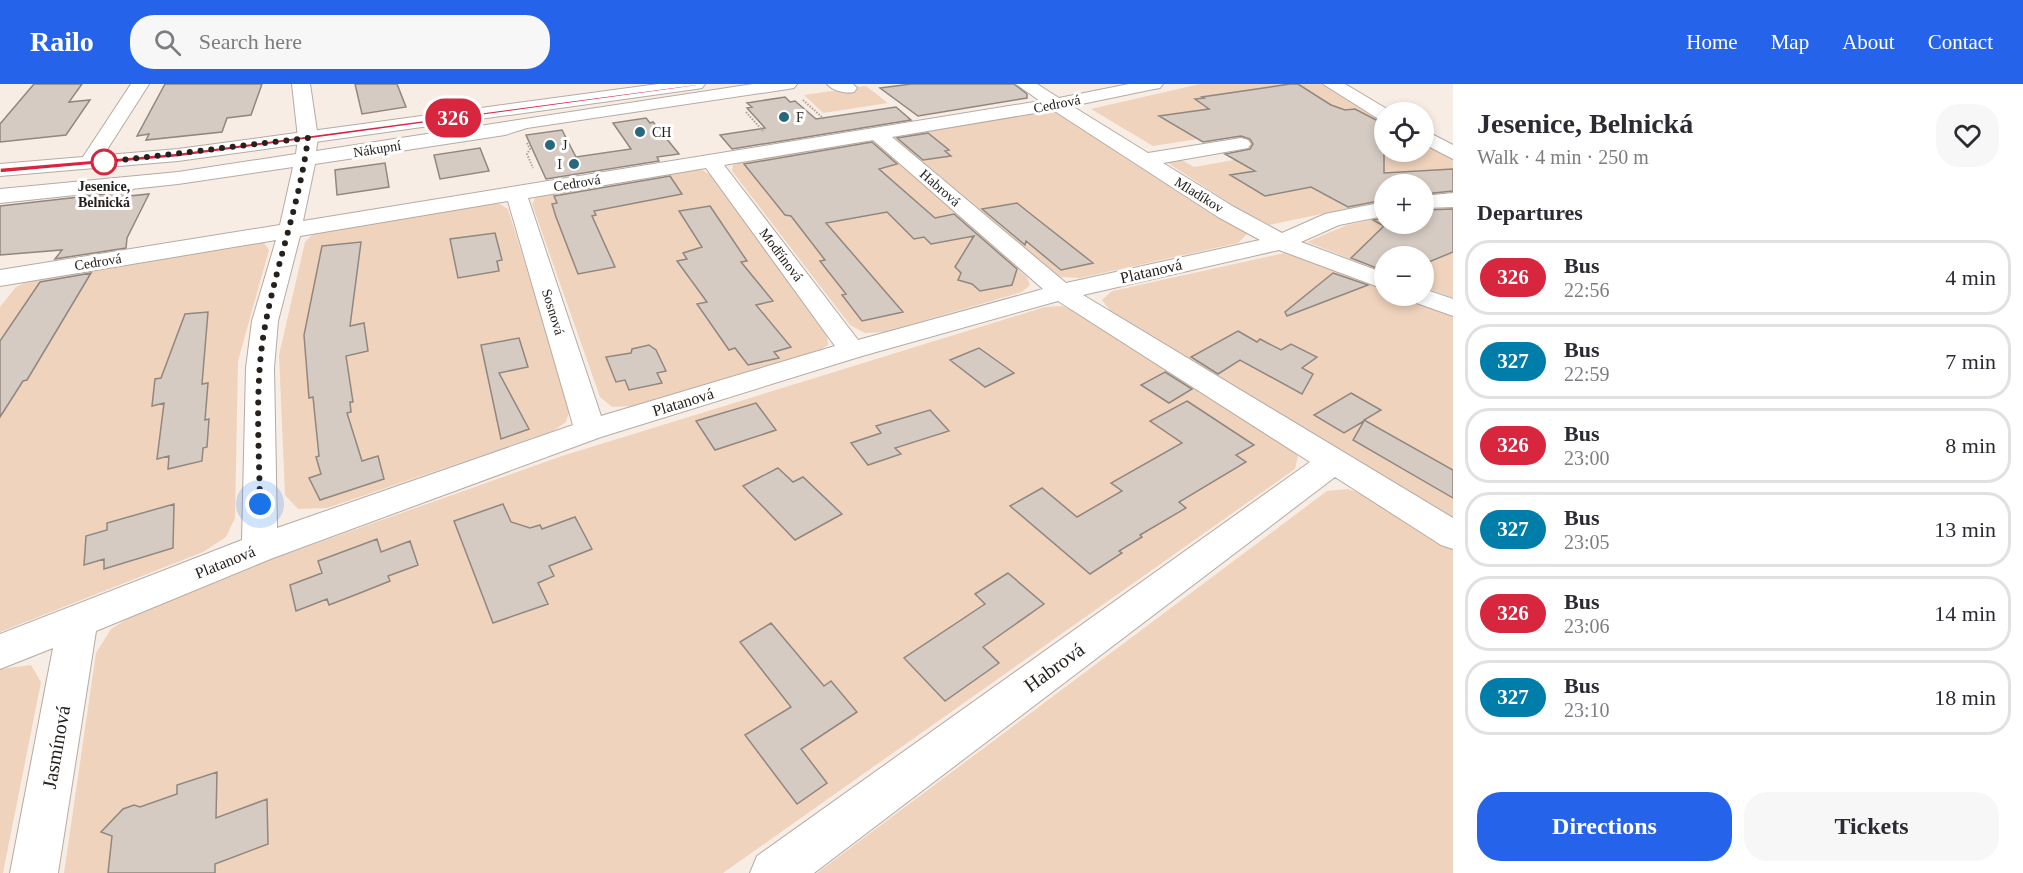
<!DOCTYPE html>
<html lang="en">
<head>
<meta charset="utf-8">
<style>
  :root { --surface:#fff; --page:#f7f7f7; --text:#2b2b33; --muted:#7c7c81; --line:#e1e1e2; --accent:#2563eb }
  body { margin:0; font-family:"Times New Roman",serif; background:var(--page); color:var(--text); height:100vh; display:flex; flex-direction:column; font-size:22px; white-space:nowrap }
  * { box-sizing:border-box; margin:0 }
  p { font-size:20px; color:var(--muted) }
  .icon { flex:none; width:33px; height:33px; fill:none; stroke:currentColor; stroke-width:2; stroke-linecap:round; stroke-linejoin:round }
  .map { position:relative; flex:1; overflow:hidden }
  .drawer { display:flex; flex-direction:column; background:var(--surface); width:570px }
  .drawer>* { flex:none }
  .badge { padding:0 12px; border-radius:20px; font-size:21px; line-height:39px }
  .controls { position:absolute; left:1374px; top:18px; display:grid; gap:12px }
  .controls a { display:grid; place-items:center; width:60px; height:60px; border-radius:50%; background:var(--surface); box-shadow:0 3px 9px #0003; font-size:30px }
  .you { position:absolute; width:30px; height:30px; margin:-15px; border:4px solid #fff; border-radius:50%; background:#1a73e8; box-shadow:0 0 0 9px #1a73e833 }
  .map>.badge { position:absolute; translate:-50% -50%; box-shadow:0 0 0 3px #fff }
  h2 { padding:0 24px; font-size:22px; line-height:54px }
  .round { display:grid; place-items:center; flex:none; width:63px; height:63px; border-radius:24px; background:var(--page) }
  .overview { display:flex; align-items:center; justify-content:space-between; height:102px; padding:0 24px }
  h1 { font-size:28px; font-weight:800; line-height:45px }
  .primary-button { display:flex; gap:12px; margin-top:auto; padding:12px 24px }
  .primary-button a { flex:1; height:69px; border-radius:24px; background:var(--accent); color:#fff; font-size:24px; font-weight:800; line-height:69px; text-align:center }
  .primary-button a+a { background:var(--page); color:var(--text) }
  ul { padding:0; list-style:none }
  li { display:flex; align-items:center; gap:18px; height:75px; margin:0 12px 9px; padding:0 12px; border:3px solid var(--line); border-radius:24px }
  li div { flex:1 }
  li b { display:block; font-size:22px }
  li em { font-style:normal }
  li .badge { min-width:66px; font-weight:700; text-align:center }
  header { display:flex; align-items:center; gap:36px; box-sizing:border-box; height:84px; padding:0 30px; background:var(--accent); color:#fff }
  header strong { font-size:28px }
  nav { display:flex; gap:33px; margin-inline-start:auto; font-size:21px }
  .search { width:420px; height:54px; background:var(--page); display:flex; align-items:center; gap:15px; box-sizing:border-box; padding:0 21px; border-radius:24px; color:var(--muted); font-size:22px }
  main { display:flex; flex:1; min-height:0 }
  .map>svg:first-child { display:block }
</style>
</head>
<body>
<header>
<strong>Railo</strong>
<div class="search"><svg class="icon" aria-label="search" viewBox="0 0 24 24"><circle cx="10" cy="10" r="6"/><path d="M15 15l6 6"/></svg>Search here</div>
<nav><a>Home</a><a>Map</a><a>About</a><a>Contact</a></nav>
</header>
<main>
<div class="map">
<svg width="1453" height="789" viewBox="0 0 1453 789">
  <rect width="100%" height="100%" fill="#f8ede5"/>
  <!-- green -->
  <path fill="#efd3bd" d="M 1200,0 L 1325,0 L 1384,34 L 1384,68 L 1424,68 L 1424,56 L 1453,73 L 1453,109 L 1424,112 L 1424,100 L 1384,100 L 1384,117 L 1269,141 L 1238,125 L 1165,77 L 1180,75 L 1194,83 L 1262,71 L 1249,63 L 1252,62 L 1230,50 L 1153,62 L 1091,25 Z
    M 866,2 L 888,19 L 823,29 L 804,11 Z
    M 1044,26 L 1052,26 L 1213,131 L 1248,149 L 1238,159 L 1080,194 L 1062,193 L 1048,187 L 898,59 L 897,53 L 905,49 Z
    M 857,57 L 870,58 L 880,62 L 1027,193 L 1030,201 L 1022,208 L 884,248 L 865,249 L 850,241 L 732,87 L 733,81 L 742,77 Z
    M 688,86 L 702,86 L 711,91 L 827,250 L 828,261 L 817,268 L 633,322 L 612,323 L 600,313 L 532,120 L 535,114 L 547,109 Z
    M 486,119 L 500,120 L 508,125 L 570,325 L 566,338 L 553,347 L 327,424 L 298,425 L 285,411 L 279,271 L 305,158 L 312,151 L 326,146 Z
    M 1453,123 L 1453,214 L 1424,203 L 1424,172 L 1384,172 L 1384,188 L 1307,158 L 1347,141 L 1384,133 L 1384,140 L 1424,140 L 1424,126 Z
    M 248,159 L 264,159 L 269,166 L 238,277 L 235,434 L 226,453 L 203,468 L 0,548 L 0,223 L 16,203 L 30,196 Z
    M 1289,168 L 1384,206 L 1384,212 L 1398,212 L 1453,233 L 1453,437 L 1112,229 L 1102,216 L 1112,207 Z
    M 1062,222 L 1077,228 L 1284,358 L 1298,372 L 1295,385 L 723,789 L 64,789 L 96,569 L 111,545 L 138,528 L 258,480 L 562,372 L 1045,223 Z
    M 1348,405 L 1373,414 L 1453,464 L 1453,789 L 817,789 L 1327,407 Z
    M 31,581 L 41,598 L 3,789 L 0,789 L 0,585 Z"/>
  <!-- building -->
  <path fill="#d5cbc3" stroke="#90877f" stroke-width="1.5" d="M 34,0 L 82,0 L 69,18 L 90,16 L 66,51 L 0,58 L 0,40 Z
    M 165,0 L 262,0 L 251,31 L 227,34 L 222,48 L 146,56 L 149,50 L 137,52 Z
    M 355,0 L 397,0 L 406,23 L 362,30 Z
    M 911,0 L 1014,0 L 1027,10 L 1027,14 L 918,32 L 880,4 Z
    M 1290,0 L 1298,0 L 1331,21 L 1345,26 L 1355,25 L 1384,40 L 1384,89 L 1453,85 L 1453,107 L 1424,110 L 1424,100 L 1384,100 L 1384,116 L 1348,123 L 1311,103 L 1265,112 L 1230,91 L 1255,87 L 1225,70 L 1250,65 L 1253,60 L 1250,55 L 1241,52 L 1203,58 L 1159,32 L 1209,25 L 1195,15 L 1204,14 L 1202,13 Z
    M 785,13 L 790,18 L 795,17 L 816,35 L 896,23 L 911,36 L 732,65 L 720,51 L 765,44 L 747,24 L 752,23 L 747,19 Z
    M 646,34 L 650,39 L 653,38 L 679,70 L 657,73 L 659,77 L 546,95 L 526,51 L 562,46 L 576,73 L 631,65 L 613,39 Z
    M 928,49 L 949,66 L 945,67 L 951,72 L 923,76 L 897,54 Z
    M 872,58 L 897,80 L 879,85 L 935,134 L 954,130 L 1017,185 L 1012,201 L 980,207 L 972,200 L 958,196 L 961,189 L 955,183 L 974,152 L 931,160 L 924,153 L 914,155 L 887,128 L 826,139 L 903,228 L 862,237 L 842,211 L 846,210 L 820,177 L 825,176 L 791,132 L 785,131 L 744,80 Z
    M 480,64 L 489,87 L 440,95 L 434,71 Z
    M 385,79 L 389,103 L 337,111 L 335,86 Z
    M 670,92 L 682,110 L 594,127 L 596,131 L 592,132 L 615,183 L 578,190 L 556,133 L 552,120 L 557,119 L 554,112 Z
    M 132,107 L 129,112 L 149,110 L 127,154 L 126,164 L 55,175 L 62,166 L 0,171 L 0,122 Z
    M 1017,119 L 1032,131 L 1093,179 L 1061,186 L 1026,157 L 1025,161 L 982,125 Z
    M 710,122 L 747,177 L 741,178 L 773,217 L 756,221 L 791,263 L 774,268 L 779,274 L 748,281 L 735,264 L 729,266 L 697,220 L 707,218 L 677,177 L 687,175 L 683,169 L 702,163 L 679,127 Z
    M 1453,125 L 1453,168 L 1424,180 L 1424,172 L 1384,172 L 1384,187 L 1351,174 L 1384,142 L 1373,136 L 1384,134 L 1384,140 L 1424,140 L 1424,126 Z
    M 495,149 L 502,176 L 497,177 L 499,187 L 458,194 L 450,155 Z
    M 361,158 L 350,242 L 364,239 L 368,267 L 346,272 L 353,318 L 350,318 L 351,328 L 347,329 L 362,377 L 378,372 L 384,395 L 320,416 L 309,394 L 321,390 L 316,373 L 319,372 L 313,313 L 309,314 L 304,251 L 322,162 Z
    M 91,189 L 27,296 L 23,297 L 0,333 L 0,257 L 40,198 Z
    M 1333,189 L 1368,201 L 1287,232 L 1285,228 Z
    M 208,228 L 202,300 L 208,299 L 205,336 L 209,335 L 207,363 L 203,364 L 202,377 L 168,385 L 169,372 L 157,375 L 164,319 L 152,322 L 155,295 L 161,294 L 185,230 Z
    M 1238,247 L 1257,258 L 1260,255 L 1281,266 L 1291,260 L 1317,273 L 1302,284 L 1313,290 L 1302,310 L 1240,276 L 1218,290 L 1191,273 Z
    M 519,254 L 528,283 L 499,289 L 529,345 L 501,355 L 481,261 Z
    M 649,261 L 656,266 L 666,287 L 657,289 L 662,299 L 629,306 L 625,296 L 616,298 L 606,273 L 631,269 L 632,265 Z
    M 979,264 L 1014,289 L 985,303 L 950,276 Z
    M 1165,288 L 1192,305 L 1169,319 L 1141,301 Z
    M 1351,309 L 1381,326 L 1364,336 L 1453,386 L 1453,414 L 1353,356 L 1364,337 L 1344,349 L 1314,331 Z
    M 1187,317 L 1254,361 L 1236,371 L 1246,378 L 1179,418 L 1186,424 L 1140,451 L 1142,453 L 1119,467 L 1122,469 L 1090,490 L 1010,422 L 1042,404 L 1077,433 L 1122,407 L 1111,399 L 1182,359 L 1150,337 Z
    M 756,319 L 776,346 L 715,366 L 696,337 Z
    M 930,326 L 949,347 L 895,364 L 901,370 L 868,381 L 851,359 L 881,349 L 876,342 Z
    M 778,384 L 793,398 L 803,393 L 842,430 L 795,456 L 743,402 Z
    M 174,420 L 173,464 L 104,485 L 104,475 L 84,481 L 86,452 L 107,446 L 107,439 Z
    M 503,420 L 511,438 L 530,444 L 540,441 L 542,445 L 575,433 L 592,465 L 549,482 L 554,492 L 538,499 L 548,520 L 493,539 L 454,437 Z
    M 377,455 L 381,468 L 410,457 L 418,481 L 388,492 L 390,497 L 360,509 L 329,521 L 327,515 L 296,527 L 290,501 L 322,489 L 318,477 Z
    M 1008,489 L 1044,520 L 983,563 L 999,579 L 945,617 L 904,574 L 985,520 L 975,510 Z
    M 771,539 L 824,602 L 831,597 L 857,628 L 801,665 L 827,699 L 797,720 L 745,651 L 791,623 L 740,558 Z
    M 217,688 L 216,734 L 267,715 L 268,760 L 215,780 L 215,789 L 108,789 L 112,752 L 101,748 L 123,725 L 134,721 L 140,723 L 177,710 L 177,701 Z"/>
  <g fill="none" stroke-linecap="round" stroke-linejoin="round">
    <!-- minor casing -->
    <g stroke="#b5aba3" stroke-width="2">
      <path id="minor" d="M 131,0 L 149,0 L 96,83 L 82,83 L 79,79 Z
        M 292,0 L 310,0 L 318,54 L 316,67 L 753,0 L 797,0 L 794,4 L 788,5 L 527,44 L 505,51 L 315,80 L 303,137 L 1040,17 L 1016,0 L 1037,0 L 1059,14 L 1129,0 L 1163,0 L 1160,4 L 1154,5 L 1072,22 L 1148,69 L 1241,54 L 1248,56 L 1251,60 L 1248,64 L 1163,79 L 1234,123 L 1282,149 L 1325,130 L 1384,118 L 1384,132 L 1339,141 L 1301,158 L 1384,189 L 1384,205 L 1279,166 L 1083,211 L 1453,434 L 1453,465 L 1441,461 L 1335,393 L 814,789 L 750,789 L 757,772 L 1310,378 L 1058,217 L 862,272 L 601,353 L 273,474 L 96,547 L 58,789 L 10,789 L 53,564 L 0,585 L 0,550 L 242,456 L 246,284 L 252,237 L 276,156 L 0,202 L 0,186 L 280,141 L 293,83 L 178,100 L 0,119 L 0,105 L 178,88 L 296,70 L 298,54 ZM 1053,26 L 1218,133 L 1260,156 L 1066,199 L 892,53 ZM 873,56 L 1043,205 L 858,256 L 724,81 ZM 706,84 L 835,262 L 601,332 L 528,114 ZM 508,117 L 573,341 L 277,444 L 274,284 L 278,237 L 300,152 Z
        M 827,0 L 853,0 L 857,4 L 854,8 C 846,10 833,7 827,0 Z
        M 1323,0 L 1345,0 L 1392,28 L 1384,28 L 1384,35 L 1377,34 Z
        M 1424,46 L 1453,61 L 1453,75 L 1424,60 Z
        M 1453,109 L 1453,123 L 1424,124 L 1424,112 Z
        M 1424,205 L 1453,215 L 1453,232 L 1411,217 L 1407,212 L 1424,212 Z"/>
    </g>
    <!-- major casing -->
    <g stroke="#b5aba3" stroke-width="2">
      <path id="major" d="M 658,0 L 705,0 L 702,4 L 696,5 L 178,77 L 0,92 L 0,80 L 178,65 Z"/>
    </g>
    <!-- path -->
    <path stroke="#aaa29b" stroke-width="2" stroke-dasharray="1.5 1.5" stroke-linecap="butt" d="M 803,16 L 824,35
      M 746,28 L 763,47
      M 527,59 L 530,65 L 527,70 L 533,84"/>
    <!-- minor -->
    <use href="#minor" fill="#fff" fill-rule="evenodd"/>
    <!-- major -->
    <use href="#major" fill="#fff" fill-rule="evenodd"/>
  </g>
  <!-- line -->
  <path fill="#d7263d" stroke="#fff" stroke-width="1.5" d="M 696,2 L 178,73 L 0,89 L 0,84 L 178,69 L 698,0 Z"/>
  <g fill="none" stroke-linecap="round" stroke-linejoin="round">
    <!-- walk -->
    <path stroke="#25211e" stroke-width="6" stroke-dasharray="0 10.8" d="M 104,78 L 308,54 C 300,117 278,175 266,237 C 254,296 259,360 260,420"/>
  </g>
  <!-- markers -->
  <g fill="#28677c" stroke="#fff" stroke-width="2">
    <circle cx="784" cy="33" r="6"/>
    <circle cx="640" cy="48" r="6"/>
    <circle cx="550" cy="61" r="6"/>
    <circle cx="574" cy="80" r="6"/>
  </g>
  <circle fill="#fff" stroke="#d7263d" stroke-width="3" cx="104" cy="78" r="12"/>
  <g text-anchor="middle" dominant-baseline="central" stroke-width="6" stroke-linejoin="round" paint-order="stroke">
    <!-- far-street labels -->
    <g font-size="14" fill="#25211e" stroke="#fff">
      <text transform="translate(1057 20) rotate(-11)">Cedrová</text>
      <text transform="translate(377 65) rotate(-9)">Nákupní</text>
      <text transform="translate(577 99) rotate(-9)">Cedrová</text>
      <text transform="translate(940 104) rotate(41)">Habrová</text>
      <text transform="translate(1199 111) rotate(32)">Mladíkov</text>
      <text transform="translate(781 171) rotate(53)">Modřínová</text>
      <text transform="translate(98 178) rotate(-9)">Cedrová</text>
      <text transform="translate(553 228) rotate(73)">Sosnová</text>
    </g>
    <!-- far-poi labels -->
    <g font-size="14" fill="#25211e" stroke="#fff" text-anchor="start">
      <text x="796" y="33">F</text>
      <text x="652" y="48">CH</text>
      <text x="562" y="61">J</text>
      <text x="562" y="80" text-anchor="end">I</text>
    </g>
    <!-- far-stop labels -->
    <g font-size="14" font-weight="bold" fill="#25211e" stroke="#fff">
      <text x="104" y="102">Jesenice,<tspan x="104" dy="16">Belnická</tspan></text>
    </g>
    <!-- street labels -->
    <g font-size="16" fill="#25211e" stroke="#fff">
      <text transform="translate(1151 187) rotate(-13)">Platanová</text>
      <text transform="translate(683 318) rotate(-17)">Platanová</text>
      <text transform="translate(225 478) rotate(-22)">Platanová</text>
    </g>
    <!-- near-street labels -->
    <g font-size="20" fill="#25211e" stroke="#fff">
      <text transform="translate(1054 583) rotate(-36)">Habrová</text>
      <text transform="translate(56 663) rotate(-80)">Jasmínová</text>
    </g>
  </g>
</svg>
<div class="controls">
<a><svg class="icon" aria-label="locate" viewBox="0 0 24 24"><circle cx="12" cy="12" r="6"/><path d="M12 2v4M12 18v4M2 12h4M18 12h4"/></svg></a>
<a>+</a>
<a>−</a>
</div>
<div class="you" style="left:260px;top:420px"></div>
<b class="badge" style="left:453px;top:34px;background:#d7263d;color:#fff">326</b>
</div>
<section class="drawer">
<div class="overview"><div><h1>Jesenice, Belnická</h1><p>Walk · 4 min · 250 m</p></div><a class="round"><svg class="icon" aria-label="heart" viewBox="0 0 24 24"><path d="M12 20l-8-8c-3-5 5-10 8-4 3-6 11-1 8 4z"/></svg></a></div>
<h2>Departures</h2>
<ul>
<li><span class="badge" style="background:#d7263d;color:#fff">326</span><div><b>Bus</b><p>22:56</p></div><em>4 min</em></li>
<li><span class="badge" style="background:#007da8;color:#fff">327</span><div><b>Bus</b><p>22:59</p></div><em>7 min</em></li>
<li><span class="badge" style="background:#d7263d;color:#fff">326</span><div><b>Bus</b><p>23:00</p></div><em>8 min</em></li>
<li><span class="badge" style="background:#007da8;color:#fff">327</span><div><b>Bus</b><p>23:05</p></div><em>13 min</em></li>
<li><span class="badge" style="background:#d7263d;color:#fff">326</span><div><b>Bus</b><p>23:06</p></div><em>14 min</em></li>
<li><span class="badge" style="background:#007da8;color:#fff">327</span><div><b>Bus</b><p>23:10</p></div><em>18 min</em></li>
</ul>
<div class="primary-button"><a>Directions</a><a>Tickets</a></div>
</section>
</main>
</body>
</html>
